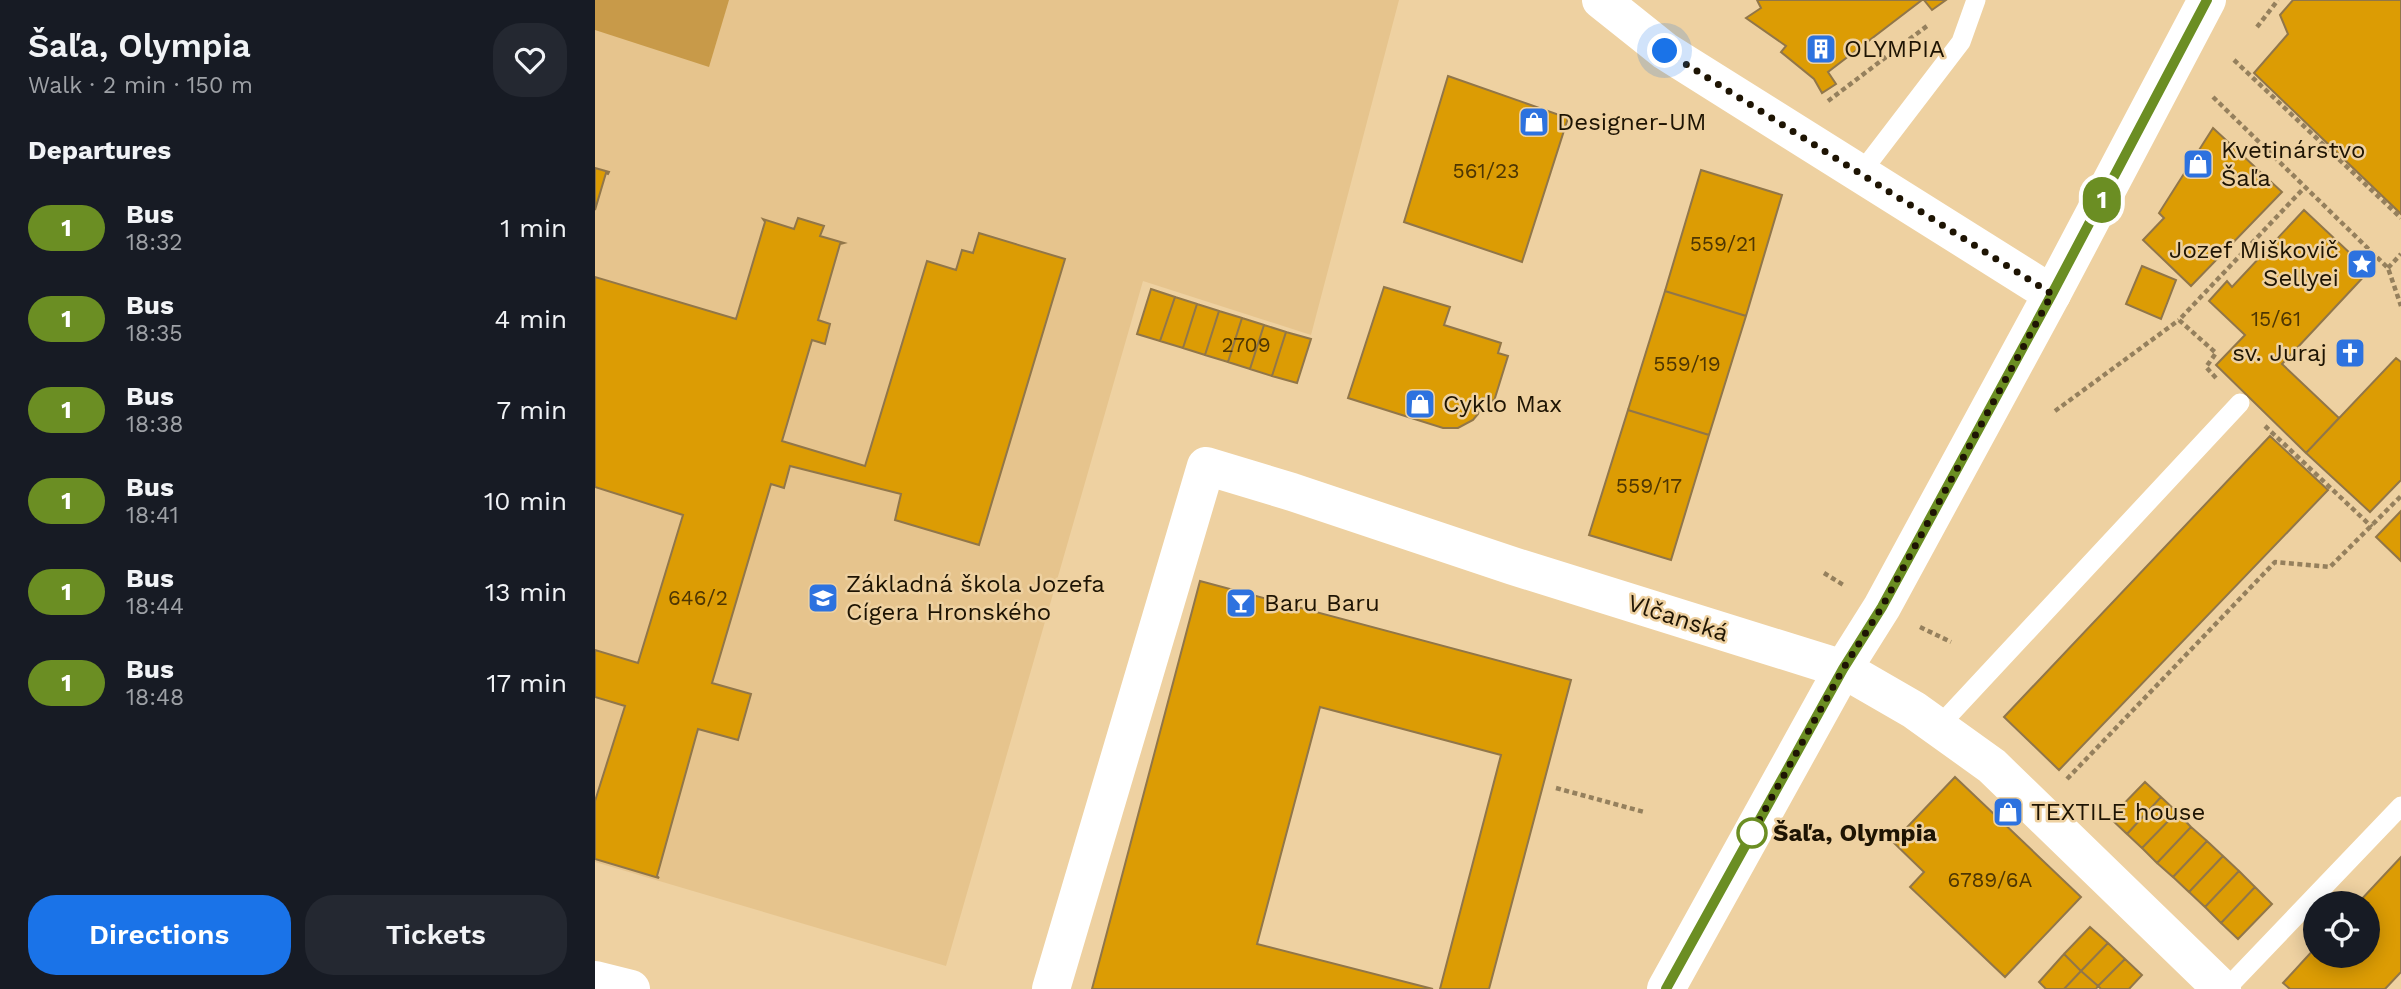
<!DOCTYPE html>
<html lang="en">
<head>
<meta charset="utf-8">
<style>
  :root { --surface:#171b24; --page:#242831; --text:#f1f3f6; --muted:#9ea1a6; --accent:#1a73e8 }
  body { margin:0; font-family:"Work Sans",sans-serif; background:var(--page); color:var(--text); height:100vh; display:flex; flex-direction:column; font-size:26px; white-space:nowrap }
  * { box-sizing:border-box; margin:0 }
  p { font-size:23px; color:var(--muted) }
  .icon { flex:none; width:38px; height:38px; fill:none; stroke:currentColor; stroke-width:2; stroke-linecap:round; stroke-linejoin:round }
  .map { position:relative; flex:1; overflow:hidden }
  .sheet { display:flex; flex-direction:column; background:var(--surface); width:595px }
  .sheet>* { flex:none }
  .badge { padding:0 14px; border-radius:23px; font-size:24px; line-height:46px }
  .fabs { position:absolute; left:1708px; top:891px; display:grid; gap:14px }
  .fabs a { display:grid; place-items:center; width:77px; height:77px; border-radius:50%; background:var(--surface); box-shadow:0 4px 18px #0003; font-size:35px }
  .you { position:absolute; width:35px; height:35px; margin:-18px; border:5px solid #fff; border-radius:50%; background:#1a73e8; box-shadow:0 0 0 10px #1a73e833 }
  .map>.badge { position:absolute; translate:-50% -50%; box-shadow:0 0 0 4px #fff }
  h2 { padding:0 28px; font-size:26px; line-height:63px }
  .round { display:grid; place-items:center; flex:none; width:74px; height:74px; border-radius:28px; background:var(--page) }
  .head { display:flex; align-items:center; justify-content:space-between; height:119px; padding:0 28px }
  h1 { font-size:33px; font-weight:600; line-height:52px }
  .cta { display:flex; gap:14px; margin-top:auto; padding:14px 28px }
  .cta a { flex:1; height:80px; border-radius:28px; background:var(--accent); color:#fff; font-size:28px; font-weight:600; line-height:80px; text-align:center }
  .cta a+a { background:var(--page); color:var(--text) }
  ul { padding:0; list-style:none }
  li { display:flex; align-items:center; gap:21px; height:91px; padding:0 28px }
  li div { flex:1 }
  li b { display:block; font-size:26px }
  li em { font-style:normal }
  li .badge { min-width:77px; font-weight:700; text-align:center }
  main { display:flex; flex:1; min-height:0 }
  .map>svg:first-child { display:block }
</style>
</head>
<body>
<main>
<section class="sheet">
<div class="head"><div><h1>Šaľa, Olympia</h1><p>Walk · 2 min · 150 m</p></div><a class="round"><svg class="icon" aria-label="heart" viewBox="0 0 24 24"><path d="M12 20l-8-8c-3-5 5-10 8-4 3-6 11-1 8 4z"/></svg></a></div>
<h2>Departures</h2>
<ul>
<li><span class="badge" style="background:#6b8e23;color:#fff">1</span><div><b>Bus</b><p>18:32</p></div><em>1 min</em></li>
<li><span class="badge" style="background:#6b8e23;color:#fff">1</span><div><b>Bus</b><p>18:35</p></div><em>4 min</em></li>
<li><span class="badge" style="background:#6b8e23;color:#fff">1</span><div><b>Bus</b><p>18:38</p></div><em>7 min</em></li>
<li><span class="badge" style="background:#6b8e23;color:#fff">1</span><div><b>Bus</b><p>18:41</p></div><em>10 min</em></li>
<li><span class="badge" style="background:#6b8e23;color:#fff">1</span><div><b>Bus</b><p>18:44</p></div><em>13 min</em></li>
<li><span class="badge" style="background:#6b8e23;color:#fff">1</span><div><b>Bus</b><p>18:48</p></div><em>17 min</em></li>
</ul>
<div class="cta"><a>Directions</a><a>Tickets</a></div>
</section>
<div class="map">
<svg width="1806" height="989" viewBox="0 0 1806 989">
  <rect width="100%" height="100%" fill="#eed1a1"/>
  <!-- built -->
  <path fill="#e6c48d" d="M 0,0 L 804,0 L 716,335 L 548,281 L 351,966 L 0,862 Z"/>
  <!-- green -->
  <path fill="#c89a49" d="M 0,0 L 134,0 L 114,67 L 0,30 Z"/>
  <!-- building -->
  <path fill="#dc9c04" stroke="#917649" stroke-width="2" d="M 1162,0 L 1327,0 L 1233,72 L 1241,84 L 1227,93 L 1219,79 L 1186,52 L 1191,46 L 1151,18 L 1166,8 Z
    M 1329,0 L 1351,0 L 1337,10 Z
    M 1698,0 L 1806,0 L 1806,214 L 1659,73 L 1693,34 L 1685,15 Z
    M 853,76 L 973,118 L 927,262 L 809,222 Z
    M 1618,128 L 1687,192 L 1596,286 L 1548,240 L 1569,218 L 1564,213 Z
    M 0,168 L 14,172 L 13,174 L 11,173 L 0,210 Z
    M 1106,170 L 1187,195 L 1151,316 L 1070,291 Z
    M 1709,210 L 1774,271 L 1687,364 L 1744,418 L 1711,453 L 1621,365 L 1650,335 L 1614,301 L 1632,281 L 1637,287 Z
    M 203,218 L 229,226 L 225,236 L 249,243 L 245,244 L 223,320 L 235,324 L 230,344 L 217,340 L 187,441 L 270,466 L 332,261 L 361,270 L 367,250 L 378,253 L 384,233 L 470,259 L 384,545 L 300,520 L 306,494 L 195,466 L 189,488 L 176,484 L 117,683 L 156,694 L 143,740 L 103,729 L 62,876 L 64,878 L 0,859 L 0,801 L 30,706 L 0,697 L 0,650 L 43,663 L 88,515 L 0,487 L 0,277 L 141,319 L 170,222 L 168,219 L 199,229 Z
    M 1547,266 L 1581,280 L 1566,319 L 1531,304 Z
    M 789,287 L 855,307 L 849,325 L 906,343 L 903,353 L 913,356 L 899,401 L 888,398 L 883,414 L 878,420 L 863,428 L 848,428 L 753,398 Z
    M 556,289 L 580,297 L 565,341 L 542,334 Z
    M 1070,291 L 1151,316 L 1114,435 L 1033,410 Z
    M 580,297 L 602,304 L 588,348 L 565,341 Z
    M 602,304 L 624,311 L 610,355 L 588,348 Z
    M 624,311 L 647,318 L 633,362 L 610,355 Z
    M 647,318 L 669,325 L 655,369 L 633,362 Z
    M 669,325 L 691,332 L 677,376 L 655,369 Z
    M 691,332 L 716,339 L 702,383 L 677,376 Z
    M 1801,358 L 1806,362 L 1806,480 L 1775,512 L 1711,453 Z
    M 1033,410 L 1114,435 L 1076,560 L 994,535 Z
    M 1675,436 L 1733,490 L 1464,770 L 1409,717 Z
    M 1806,511 L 1806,561 L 1781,537 Z
    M 605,581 L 976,680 L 894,989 L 845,989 L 906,755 L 725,707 L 662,944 L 838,989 L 497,989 Z
    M 1360,777 L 1486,897 L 1410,977 L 1315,887 L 1329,872 L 1298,842 Z
    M 1550,782 L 1566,797 L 1532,834 L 1515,818 Z
    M 1566,797 L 1582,812 L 1547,848 L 1532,834 Z
    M 1582,812 L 1596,827 L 1562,863 L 1547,848 Z
    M 1596,827 L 1612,841 L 1578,877 L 1562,863 Z
    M 1612,841 L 1628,856 L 1594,892 L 1578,877 Z
    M 1628,856 L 1644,871 L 1610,907 L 1594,892 Z
    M 1806,857 L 1806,972 L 1790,989 L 1695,989 L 1688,983 L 1720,948 L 1720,956 L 1773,956 L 1773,903 L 1763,903 Z
    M 1644,871 L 1660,887 L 1626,923 L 1610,907 Z
    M 1660,887 L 1677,904 L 1643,939 L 1626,923 Z
    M 1495,927 L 1513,943 L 1486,971 L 1469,954 Z
    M 1513,943 L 1530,959 L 1503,986 L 1486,971 Z
    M 1469,954 L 1486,971 L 1469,989 L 1451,989 L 1444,982 Z
    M 1530,959 L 1547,975 L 1534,989 L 1506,989 L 1503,986 Z
    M 1486,971 L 1503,986 L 1501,989 L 1469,989 Z"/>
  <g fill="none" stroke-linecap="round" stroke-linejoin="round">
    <!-- path -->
    <path stroke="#95805d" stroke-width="4.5" stroke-dasharray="5 3.5" stroke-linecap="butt" d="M 1662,27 L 1683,0
      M 1639,60 L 1806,218
      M 1618,97 L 1793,268 L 1806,306
      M 1233,101 L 1332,26
      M 1793,268 L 1806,254
      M 1621,378 L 1611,367 L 1621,353 L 1584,320 L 1709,188
      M 1460,411 L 1584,320
      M 1670,426 L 1777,527
      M 1229,573 L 1250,586
      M 1325,627 L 1356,642
      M 1472,779 L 1680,562 L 1735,567 L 1806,496
      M 961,788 L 1049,812"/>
    <!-- service -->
    <path stroke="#fff" stroke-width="19" d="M 1265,174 L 1366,42 L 1381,0
      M 1344,726 L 1645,403
      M 1631,989 L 1806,806"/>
    <!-- minor -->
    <path stroke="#fff" stroke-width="38" d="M 1006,0 L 1070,51 L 1457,294
      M 0,980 L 36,989
      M 456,989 L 611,466 L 697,492 L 918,566 L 1248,669 L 1319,710 L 1397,766 L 1627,989"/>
    <!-- tertiary -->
    <path stroke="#fff" stroke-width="38" d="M 1071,989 L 1248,669 L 1287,607 L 1457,294 L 1612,0"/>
  </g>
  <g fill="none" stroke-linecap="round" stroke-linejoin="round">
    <!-- line casing -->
    <g stroke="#fff" stroke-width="16">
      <path id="line" d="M 1071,989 L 1248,669 L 1287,607 L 1457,294 L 1612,0"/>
    </g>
    <!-- line -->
    <use href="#line" stroke="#6b8e23" stroke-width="10"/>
    <!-- walk -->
    <path stroke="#1e1403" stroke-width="7" stroke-dasharray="0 12.6" d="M 1070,51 L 1457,294 L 1287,607 L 1248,669 L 1157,833"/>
  </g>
  <!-- icons -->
  <defs>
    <g id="building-square" transform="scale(1.575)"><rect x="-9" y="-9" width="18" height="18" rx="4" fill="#2d72df" stroke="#eed1a1"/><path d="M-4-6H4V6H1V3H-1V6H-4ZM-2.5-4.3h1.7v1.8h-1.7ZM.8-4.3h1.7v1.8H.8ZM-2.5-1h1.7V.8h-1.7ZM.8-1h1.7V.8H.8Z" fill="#fff"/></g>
    <g id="shop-square" transform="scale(1.575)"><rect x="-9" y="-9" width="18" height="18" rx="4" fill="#2d72df" stroke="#eed1a1"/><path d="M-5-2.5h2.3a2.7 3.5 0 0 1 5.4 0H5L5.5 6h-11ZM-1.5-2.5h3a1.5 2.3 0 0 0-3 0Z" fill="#fff"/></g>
    <g id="sight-square" transform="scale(1.575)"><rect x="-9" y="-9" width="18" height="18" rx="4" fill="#2d72df" stroke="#eed1a1"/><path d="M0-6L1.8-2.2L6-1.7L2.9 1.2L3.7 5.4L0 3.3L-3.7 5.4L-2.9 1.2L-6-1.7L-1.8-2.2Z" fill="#fff"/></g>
    <g id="church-square" transform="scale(1.575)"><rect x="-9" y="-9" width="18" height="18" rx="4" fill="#2d72df" stroke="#eed1a1"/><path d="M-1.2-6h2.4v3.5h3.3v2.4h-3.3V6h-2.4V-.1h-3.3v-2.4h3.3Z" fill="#fff"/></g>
    <g id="school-square" transform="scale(1.575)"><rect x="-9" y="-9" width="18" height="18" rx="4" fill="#2d72df" stroke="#eed1a1"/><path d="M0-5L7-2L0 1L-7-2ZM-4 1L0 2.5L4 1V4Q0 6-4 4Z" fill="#fff"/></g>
    <g id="bar-square" transform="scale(1.575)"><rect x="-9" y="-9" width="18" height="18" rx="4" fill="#2d72df" stroke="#eed1a1"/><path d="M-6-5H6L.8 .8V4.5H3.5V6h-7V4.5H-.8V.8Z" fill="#fff"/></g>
  </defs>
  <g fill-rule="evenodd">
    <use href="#building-square" x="1226" y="49"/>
    <use href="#shop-square" x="939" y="122"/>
    <use href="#shop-square" x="1603" y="164"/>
    <use href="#sight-square" x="1767" y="264"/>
    <use href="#church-square" x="1755" y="353"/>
    <use href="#shop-square" x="825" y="404"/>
    <use href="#school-square" x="228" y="598"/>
    <use href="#bar-square" x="646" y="603"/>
    <use href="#shop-square" x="1413" y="812"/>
  </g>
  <!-- markers -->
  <circle fill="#fff" stroke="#6b8e23" stroke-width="3.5" cx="1157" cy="833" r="14"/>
  <g text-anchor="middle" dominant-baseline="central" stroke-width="5" stroke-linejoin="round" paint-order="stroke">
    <!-- number labels -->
    <g font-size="21" fill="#4e3603">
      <text x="891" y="170">561/23</text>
      <text x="1128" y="243">559/21</text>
      <text x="1681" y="318">15/61</text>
      <text x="651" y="344">2709</text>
      <text x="1092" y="363">559/19</text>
      <text x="1054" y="485">559/17</text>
      <text x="103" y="597">646/2</text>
      <text x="1395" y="879">6789/6A</text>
    </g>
    <!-- poi labels -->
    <g font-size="24" fill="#1e1403" stroke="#eed1a1" text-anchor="start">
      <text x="1249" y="49">OLYMPIA</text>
      <text x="962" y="122">Designer-UM</text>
      <text x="1626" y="150">Kvetinárstvo<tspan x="1626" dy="28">Šaľa</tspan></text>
      <text x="1744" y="250" text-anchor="end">Jozef Miškovič<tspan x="1744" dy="28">Sellyei</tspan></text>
      <text x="1732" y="353" text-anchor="end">sv. Juraj</text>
      <text x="848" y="404">Cyklo Max</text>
      <text x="251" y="584">Základná škola Jozefa<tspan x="251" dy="28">Cígera Hronského</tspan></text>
      <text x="669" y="603">Baru Baru</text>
      <text x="1436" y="812">TEXTILE house</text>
    </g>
    <!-- street labels -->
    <g font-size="24" fill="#1e1403" stroke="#eed1a1">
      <text transform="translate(1083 618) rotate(18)">Vlčanská</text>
    </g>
    <!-- stop labels -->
    <g font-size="24" font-weight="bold" fill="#1e1403" stroke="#eed1a1" text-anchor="start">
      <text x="1178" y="833">Šaľa, Olympia</text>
    </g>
  </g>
</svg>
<div class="fabs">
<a><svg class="icon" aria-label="locate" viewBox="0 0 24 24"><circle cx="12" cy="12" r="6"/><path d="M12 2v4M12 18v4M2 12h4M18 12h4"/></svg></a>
</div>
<div class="you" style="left:1070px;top:51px"></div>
<b class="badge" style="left:1507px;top:200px;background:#6b8e23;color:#fff">1</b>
</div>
</main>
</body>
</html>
